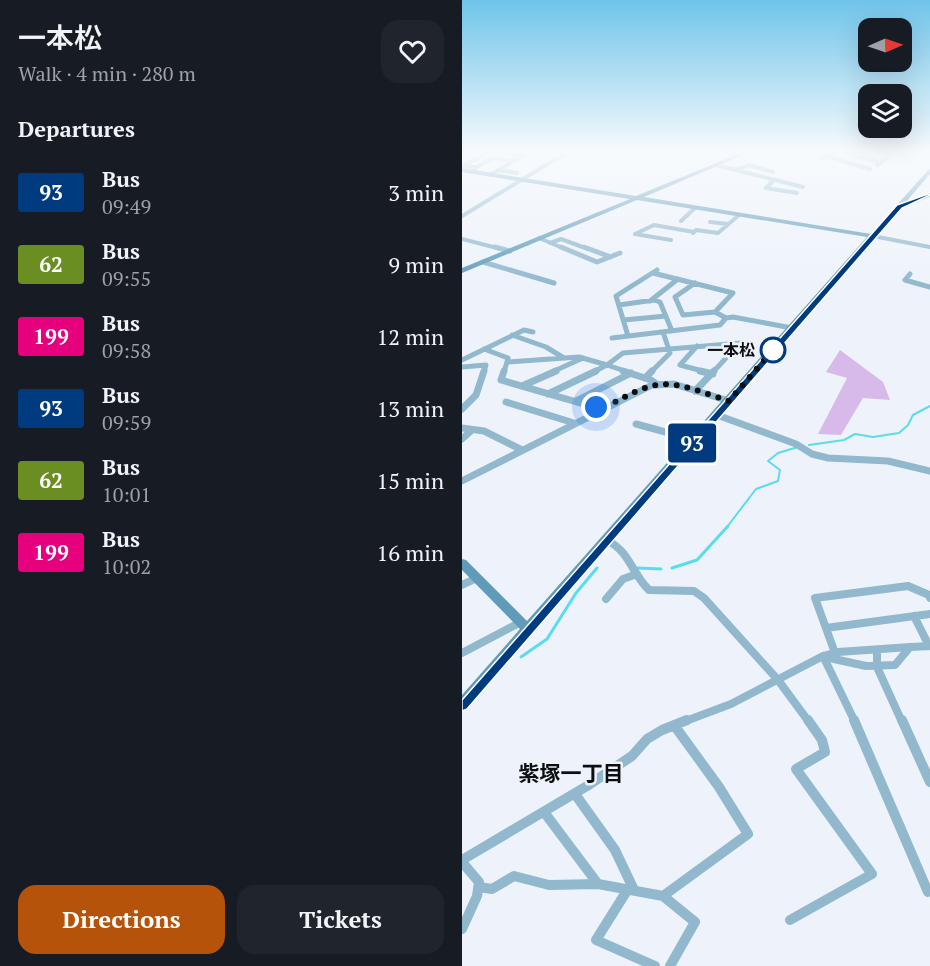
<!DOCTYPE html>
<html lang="en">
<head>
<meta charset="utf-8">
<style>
  :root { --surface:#171b24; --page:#20242c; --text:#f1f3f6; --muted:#9ea1a6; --accent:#b45309 }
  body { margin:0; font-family:"PT Serif","Noto Sans JP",serif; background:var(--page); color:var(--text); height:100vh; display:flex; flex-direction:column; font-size:22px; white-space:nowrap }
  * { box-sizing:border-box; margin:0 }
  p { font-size:20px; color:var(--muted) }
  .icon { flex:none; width:33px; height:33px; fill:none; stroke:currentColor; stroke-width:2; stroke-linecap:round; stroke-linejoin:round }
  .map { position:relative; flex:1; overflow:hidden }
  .sheet { display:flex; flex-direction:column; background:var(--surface); width:462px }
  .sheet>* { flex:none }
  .badge { padding:0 12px; border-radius:4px; font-size:21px; line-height:39px }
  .needle { width:39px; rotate:88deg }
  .fabs { position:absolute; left:396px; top:18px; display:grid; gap:12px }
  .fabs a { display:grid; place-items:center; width:54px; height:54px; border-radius:12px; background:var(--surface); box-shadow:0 6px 24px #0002; font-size:30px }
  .you { position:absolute; width:30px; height:30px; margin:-15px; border:4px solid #fff; border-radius:50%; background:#1a73e8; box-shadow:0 0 0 9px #1a73e833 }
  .map>.badge { position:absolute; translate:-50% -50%; box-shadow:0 0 0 3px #fff }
  h2 { padding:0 18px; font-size:22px; line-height:54px }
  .round { display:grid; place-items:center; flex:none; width:63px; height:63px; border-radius:18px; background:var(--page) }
  .headline { display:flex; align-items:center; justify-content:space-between; height:102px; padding:0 18px }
  h1 { font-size:28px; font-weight:600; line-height:45px }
  .primary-button { display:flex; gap:12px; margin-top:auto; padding:12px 18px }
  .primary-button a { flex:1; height:69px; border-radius:18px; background:var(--accent); color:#fff; font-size:24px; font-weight:600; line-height:69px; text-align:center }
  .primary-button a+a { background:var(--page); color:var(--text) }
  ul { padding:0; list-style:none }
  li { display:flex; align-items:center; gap:18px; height:72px; padding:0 18px }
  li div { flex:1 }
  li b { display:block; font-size:22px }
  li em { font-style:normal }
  li .badge { min-width:66px; font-weight:700; text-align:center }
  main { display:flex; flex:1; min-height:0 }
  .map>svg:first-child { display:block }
</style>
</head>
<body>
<main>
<section class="sheet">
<div class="headline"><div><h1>一本松</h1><p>Walk · 4 min · 280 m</p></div><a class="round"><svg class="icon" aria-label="heart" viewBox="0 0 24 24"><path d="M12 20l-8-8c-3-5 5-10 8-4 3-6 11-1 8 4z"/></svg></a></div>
<h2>Departures</h2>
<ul>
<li><span class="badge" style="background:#003b80;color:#fff">93</span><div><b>Bus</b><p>09:49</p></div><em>3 min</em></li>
<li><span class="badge" style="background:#6b8e23;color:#fff">62</span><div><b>Bus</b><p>09:55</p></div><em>9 min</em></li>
<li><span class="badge" style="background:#e6007e;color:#fff">199</span><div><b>Bus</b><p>09:58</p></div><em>12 min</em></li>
<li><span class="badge" style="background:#003b80;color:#fff">93</span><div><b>Bus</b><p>09:59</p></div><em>13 min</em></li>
<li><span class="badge" style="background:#6b8e23;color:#fff">62</span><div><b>Bus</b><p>10:01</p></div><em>15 min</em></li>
<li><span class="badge" style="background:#e6007e;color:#fff">199</span><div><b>Bus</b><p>10:02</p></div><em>16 min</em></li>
</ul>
<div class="primary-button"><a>Directions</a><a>Tickets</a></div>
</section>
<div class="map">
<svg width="468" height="966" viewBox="0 0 468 966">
  <rect width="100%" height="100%" fill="#eef3fb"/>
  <!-- green -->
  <path fill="#d8baea" d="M 378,350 L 421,382 L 428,400 L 401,398 L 379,435 L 356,434 L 385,378 L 364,372 Z"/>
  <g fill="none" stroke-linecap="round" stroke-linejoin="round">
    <!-- stream-far1 -->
    <path stroke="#5bdcec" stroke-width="2" d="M 347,445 L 382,440 L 393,434 L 411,437 L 437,433 L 446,425 L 451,415 L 468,406
      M 265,527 L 294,489 L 316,481 L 318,470 L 306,461 L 316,453 L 336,447"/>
    <!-- stream -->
    <path stroke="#5bdcec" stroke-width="3" d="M 176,568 L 199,569
      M 210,568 L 235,560 L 266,526
      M 59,657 L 85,639 L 114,593 L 135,568"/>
    <!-- street-far4 -->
    <path stroke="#92b8ce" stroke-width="4" d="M 403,150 L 391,155 L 418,162
      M 408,150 L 429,155 L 415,165
      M 462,150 L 468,152
      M 0,152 L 5,150
      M 55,154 L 66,150
      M 88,154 L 95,150
      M 364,156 L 408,169
      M 359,158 L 380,150
      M 254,165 L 341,187
      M 14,167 L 2,166 L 28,151 L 62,155 L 28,175
      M 11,169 L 31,158 L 51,161
      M 36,170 L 55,173
      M 274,170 L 287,165 L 311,172
      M 311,181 L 304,188 L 335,193
      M 0,216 L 109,150
      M 219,221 L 233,208
      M 248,222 L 266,224
      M 231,233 L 234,230 L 256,233 L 277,215
      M 411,236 L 468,247
      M 77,238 L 103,249
      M 0,239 L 39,249
      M 209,240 L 173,234 L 192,225 L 232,232
      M 88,243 L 99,239 L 126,249"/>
    <!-- street-far3 -->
    <path stroke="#92b8ce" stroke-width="5" d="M 33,247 L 48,251
      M 99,247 L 135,262 L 158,253
      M 122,247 L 149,257
      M 21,262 L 92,283
      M 191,273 L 271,293 L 253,312
      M 448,274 L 443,280 L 468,287
      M 233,283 L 213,297 L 221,315 L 253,312 L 264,318
      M 188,301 L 216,279
      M 157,305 L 192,300 L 198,302 L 210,331
      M 162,320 L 204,316
      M 50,335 L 84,347 L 102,358
      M 166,336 L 154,296 L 195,270
      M 150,338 L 258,325 L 264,318 L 271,317 L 330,328
      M 235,346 L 218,365 L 244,372
      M 22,349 L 46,358 L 45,362
      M 0,360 L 62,330 L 71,332
      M 45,362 L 117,357 L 145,365
      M 0,367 L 24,365 L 22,372
      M 42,372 L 45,362
      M 90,372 L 121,358
      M 131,372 L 145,365
      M 166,372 L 145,365 L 161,353 L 278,343
      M 189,372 L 208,353 L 201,332
      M 251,372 L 278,343"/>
    <!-- street-far2 -->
    <path stroke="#92b8ce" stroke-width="7" d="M 42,371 L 39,380 L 139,409
      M 161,371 L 189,380 L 196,385
      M 238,371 L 251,374
      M 183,378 L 190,371
      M 60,386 L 94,371
      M 233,391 L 252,371
      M 86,394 L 134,371
      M 114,401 L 169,373
      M 44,402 L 112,423
      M 0,409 L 14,395 L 22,371
      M 255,415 L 334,444 L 350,454 L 366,458 L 426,461 L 468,471
      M 174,424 L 233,440
      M 0,428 L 22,431 L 60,450
      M 0,439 L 10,430
      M 0,481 L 190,385 L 212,384 L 267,401"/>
    <!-- street-far1 -->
    <path stroke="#92b8ce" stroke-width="8" d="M 146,541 C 168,552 170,574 187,590 L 232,591 L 242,598 L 316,680 L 347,722
      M 0,585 L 15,578
      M 144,599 L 161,579 L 175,574
      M 452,616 L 467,646
      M 364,628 L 468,614
      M 415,650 L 415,667 L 440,722
      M 0,653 L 59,622
      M 373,653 L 353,598 L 446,586 L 467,595 L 468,598
      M 361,656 L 393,722
      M 363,657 L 404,666 L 433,665 L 448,647 L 468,646
      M 221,722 L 269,704 L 361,656 L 376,652 L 448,647"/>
    <!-- street -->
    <path stroke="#92b8ce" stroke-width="10" d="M 392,720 L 466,892 L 468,891
      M 440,720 L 468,782
      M 113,794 L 153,850 L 172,890
      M 82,812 L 136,884
      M 0,860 L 125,786 L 170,756 L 185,739 L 200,730 L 225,720
      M 0,862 L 17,882 L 15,896 L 0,929
      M 17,887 L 30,889 L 52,876 L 87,885 L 136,884 L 201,896 L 233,922 L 208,966
      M 166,889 L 134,940 L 193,966
      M 201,896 L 286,834 L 257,787 L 212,725
      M 328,920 L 410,874 L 334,769 L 363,752 L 360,740 L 346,720"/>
    <!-- secondary -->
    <path fill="#609bba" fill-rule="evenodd" d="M 286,150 L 293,150 L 182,197 L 409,234 L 468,168 L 468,174 L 444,202 L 468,193 L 468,197 L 438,208 L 5,708 L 0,710 L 0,695 L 58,629 L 0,570 L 0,559 L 4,560 L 65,621 L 405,237 L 175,200 L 0,273 L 0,268 L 168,199 L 0,172 L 0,168 L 174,196 Z"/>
  </g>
  <!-- sky -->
  <linearGradient id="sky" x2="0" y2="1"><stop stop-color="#6fc4ea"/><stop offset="0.53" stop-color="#f7fafd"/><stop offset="1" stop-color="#f7fafd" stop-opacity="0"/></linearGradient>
  <rect width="468" height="285" fill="url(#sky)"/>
  <!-- line -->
  <path fill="#003b80" stroke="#fff" stroke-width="1.5" d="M 466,194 L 468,195 L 440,208 L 5,709 L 0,711 L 0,700 L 435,205 Z"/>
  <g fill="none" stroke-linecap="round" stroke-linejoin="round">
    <!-- walk -->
    <path stroke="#0c0e10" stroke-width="6" stroke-dasharray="0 10.8" d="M 134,407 L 139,409 C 155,402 172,390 190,386 C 214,379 243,394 267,401 L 311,350"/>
  </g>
  <!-- markers -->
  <circle fill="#fff" stroke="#003b80" stroke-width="3" cx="311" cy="350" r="12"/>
  <g text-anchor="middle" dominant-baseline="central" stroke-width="5" stroke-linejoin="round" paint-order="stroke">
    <!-- stop labels -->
    <g font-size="16" font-weight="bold" fill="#0c0e10" stroke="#eef3fb" text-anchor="end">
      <text x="293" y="350">一本松</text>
    </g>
    <!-- near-neighbourhood labels -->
    <g font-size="21" font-weight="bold" fill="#0c0e10" stroke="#eef3fb">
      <text x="109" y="773">紫塚一丁目</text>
    </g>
  </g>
</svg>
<div class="fabs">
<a><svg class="needle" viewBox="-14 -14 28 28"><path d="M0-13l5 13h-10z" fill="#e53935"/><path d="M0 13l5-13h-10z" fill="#9ea1a6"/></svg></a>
<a><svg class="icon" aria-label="layers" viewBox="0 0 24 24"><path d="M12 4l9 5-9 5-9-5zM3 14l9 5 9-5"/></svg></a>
</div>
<div class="you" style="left:134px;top:407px"></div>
<b class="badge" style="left:230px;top:443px;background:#003b80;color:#fff">93</b>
</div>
</main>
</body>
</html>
